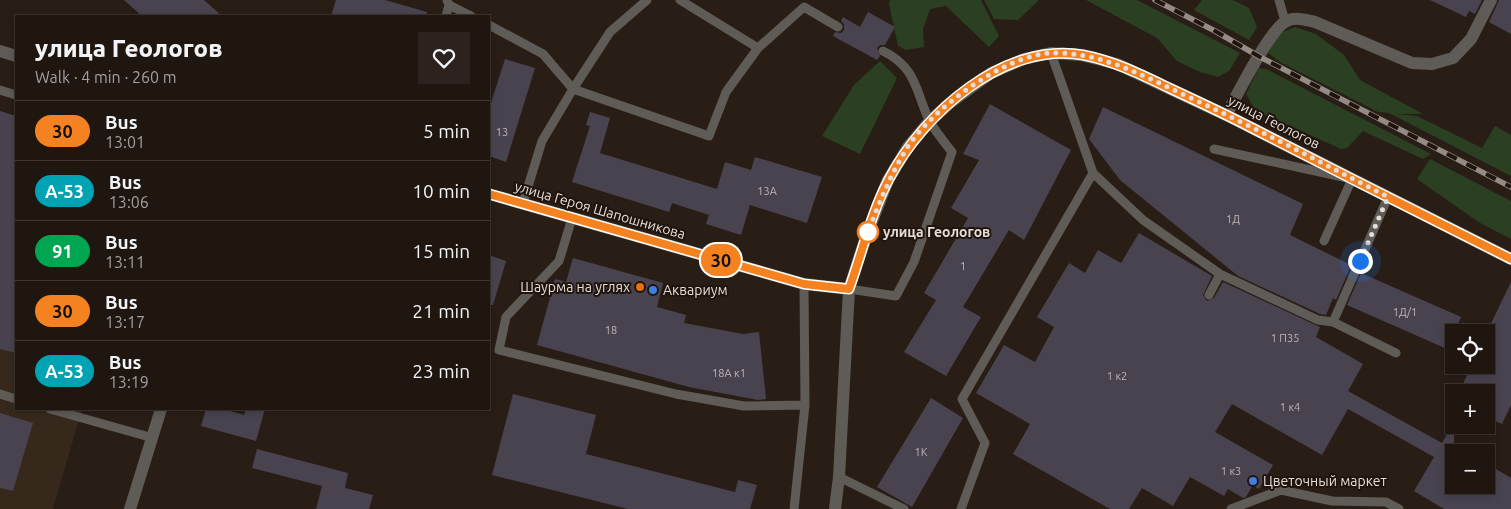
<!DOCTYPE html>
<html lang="en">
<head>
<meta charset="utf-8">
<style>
  :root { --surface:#1f1610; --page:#2c231e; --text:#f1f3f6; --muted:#a19f9f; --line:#3c3530 }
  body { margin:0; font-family:Ubuntu,sans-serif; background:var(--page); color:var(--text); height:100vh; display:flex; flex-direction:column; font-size:19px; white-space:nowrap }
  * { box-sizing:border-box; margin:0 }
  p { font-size:16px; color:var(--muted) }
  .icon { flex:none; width:28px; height:28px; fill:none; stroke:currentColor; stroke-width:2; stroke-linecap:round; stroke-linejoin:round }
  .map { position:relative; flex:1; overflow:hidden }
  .side { position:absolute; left:15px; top:15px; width:475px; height:395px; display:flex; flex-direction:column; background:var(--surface); border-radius:0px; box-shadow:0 2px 8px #0003,0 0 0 1px var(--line) }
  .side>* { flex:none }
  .badge { padding:0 10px; border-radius:16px; font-size:18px; line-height:32px }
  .buttons { position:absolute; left:1445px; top:324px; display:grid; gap:10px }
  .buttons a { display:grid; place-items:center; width:50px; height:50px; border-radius:0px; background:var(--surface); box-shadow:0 2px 8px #0003,0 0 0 1px var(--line); font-size:25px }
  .you { position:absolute; width:25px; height:25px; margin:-12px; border:4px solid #fff; border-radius:50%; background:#1a73e8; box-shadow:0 0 0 8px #1a73e833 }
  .map>.badge { position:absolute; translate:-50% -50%; box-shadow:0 0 0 2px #fff }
  .round { display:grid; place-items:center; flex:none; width:52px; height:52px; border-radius:0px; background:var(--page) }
  .head { display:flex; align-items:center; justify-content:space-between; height:85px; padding:0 20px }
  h1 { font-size:24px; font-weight:800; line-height:38px }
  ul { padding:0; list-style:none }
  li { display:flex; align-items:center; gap:15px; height:60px; padding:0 20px; border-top:1px solid var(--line) }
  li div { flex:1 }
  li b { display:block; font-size:19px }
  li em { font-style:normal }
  li .badge { min-width:55px; font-weight:700; text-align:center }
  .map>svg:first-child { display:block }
</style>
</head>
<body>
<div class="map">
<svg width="1511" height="509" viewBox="0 0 1511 509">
  <rect width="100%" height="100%" fill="#291e16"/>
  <!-- commercial -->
  <path fill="#36291c" d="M 0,148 L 16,153 L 16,409 L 82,409 L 53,509 L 0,509 Z"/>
  <!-- green -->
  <path fill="#2b3f22" d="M 890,0 L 981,0 L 999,36 L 989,47 L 946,6 L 930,9 L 923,29 L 924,47 L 906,50 L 898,46 L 889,4 Z
    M 984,0 L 1039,0 L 1018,20 L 994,19 Z
    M 1086,0 L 1137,0 L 1240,53 L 1229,71 L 1218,77 L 1200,72 L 1177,61 L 1157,38 Z
    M 1202,0 L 1233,0 L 1249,8 L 1257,27 L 1249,40 L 1194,10 Z
    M 1295,27 L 1316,34 L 1344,55 L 1360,80 L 1423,114 L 1397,114 L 1417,116 L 1482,148 L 1495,126 L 1511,135 L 1511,176 L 1389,113 L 1378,112 L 1280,62 L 1268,53 L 1278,34 Z
    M 880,61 L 897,78 L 860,154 L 822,136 L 854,85 Z
    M 1259,68 L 1266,69 L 1431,154 L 1423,159 L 1363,131 L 1347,148 L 1341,149 L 1255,110 L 1246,94 Z
    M 1430,159 L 1511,201 L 1511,239 L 1480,223 L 1417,179 Z"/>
  <!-- building -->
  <path fill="#494350" d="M 124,0 L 204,0 L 222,16 L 142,16 Z
    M 336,0 L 385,0 L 427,12 L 427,16 L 331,16 Z
    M 1430,0 L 1482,0 L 1475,14 L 1469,11 L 1466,17 Z
    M 1499,0 L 1511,0 L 1511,34 L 1489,22 Z
    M 868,12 L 895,27 L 885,45 L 880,45 L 877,48 L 880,56 L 877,60 L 833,36 L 835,32 L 841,33 L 844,30 L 844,24 L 841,21 L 843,17 L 860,27 Z
    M 505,59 L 535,68 L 506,162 L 489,156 L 489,109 Z
    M 990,104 L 1071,150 L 1024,240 L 1009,230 L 963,307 L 981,317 L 946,376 L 904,352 L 936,300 L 924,293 L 968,218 L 951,208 L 979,160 L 963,154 Z
    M 1103,107 L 1303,204 L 1290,235 L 1349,264 L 1348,267 L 1350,268 L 1336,300 L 1333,298 L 1326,315 L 1320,314 L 1238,276 L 1120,180 L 1089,139 Z
    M 0,111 L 16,116 L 16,353 L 0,349 Z
    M 590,112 L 610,118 L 600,153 L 717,189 L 725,162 L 751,170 L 755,157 L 822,177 L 807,223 L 750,205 L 741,235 L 706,224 L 709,215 L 672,203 L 669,212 L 572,182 L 590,126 L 586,125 Z
    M 1139,233 L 1212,276 L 1203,295 L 1207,301 L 1214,298 L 1223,282 L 1320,327 L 1316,337 L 1363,364 L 1348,391 L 1442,443 L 1454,423 L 1454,485 L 1486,485 L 1486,463 L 1511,478 L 1511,509 L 1444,509 L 1414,491 L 1434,457 L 1348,409 L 1322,455 L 1232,404 L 1215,432 L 1273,465 L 1259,489 L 1253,485 L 1246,497 L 1243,498 L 1228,489 L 1224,496 L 1190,477 L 1173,506 L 1142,488 L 1129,509 L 1110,509 L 1013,454 L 1030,424 L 976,393 L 1004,345 L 1035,362 L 1054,327 L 1037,317 L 1069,263 L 1085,273 L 1098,250 L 1121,263 Z
    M 489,255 L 506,261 L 493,305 L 489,305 Z
    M 573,258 L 663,283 L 657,307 L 686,315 L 684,323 L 743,334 L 759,332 L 766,399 L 758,400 L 689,387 L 537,345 L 555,279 L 566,282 Z
    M 1361,273 L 1461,317 L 1447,349 L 1347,305 Z
    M 1511,282 L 1511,405 L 1502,424 L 1486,417 L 1486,392 L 1459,392 L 1472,365 L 1486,365 L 1486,334 Z
    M 513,394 L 596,415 L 586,454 L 735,492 L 738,480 L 757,485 L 750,509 L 628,509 L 492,475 Z
    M 931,398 L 963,418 L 912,507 L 877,487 Z
    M 206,409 L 223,409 L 244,415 L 246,409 L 265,409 L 256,441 L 201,426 Z
    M 0,413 L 33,423 L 13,491 L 0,488 Z
    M 257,449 L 348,473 L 345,488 L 373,495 L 369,509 L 316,509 L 322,486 L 252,468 Z"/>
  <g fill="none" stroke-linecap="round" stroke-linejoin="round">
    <!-- service -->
    <path stroke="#5f5b56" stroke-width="9" d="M 447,0 L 449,5 L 471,16
      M 680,0 L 758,48
      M 1279,0 L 1285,21
      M 446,16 L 449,5
      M 489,25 L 543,54 L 573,89 L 709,136 L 726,92 L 758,48 L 804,7 L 838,27
      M 0,90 L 16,95
      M 1214,149 L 1352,179 L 1324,241
      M 1093,173 L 1143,220 L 1220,274 L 1318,320 L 1333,322
      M 1388,197 L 1333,322 L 1396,353
      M 523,203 L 542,141 L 573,89 L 610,32 L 647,0
      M 572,218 L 559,261 L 506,317 L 499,350 L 676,394 L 744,406 L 805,405
      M 849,289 L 896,296 L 914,262 L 952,152 C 944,142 935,131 929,120 C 915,90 917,68 883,51
      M 1209,295 L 1220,274
      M 0,394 L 16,399
      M 50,409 L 153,438
      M 839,477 L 904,509
      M 794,509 L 805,405 L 804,284
      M 961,509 L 985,443 L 962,399 L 1093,173 L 1051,53
      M 1231,509 L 1281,490 L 1332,501 L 1386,502 L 1399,509"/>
    <!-- minor -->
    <path stroke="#5f5b56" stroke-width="12" d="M 0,51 L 16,56
      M 1226,115 C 1237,95 1269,31 1285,22 C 1294,16 1305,20 1315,22 L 1412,63 L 1432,64 L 1453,58 L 1471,39 L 1491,0
      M 489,194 L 804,284 L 849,289
      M 130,509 L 161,409
      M 835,509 L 839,477 L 849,289 L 867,234 L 888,180 L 908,147 L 930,121 L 950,103 L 991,73 L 1024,59 L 1051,53 L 1081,55 L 1117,64 L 1226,115 L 1511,259"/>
    <!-- rail casing -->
    <g stroke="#948b84" stroke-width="5.5">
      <path id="rail" d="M 1155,0 L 1215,31 L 1260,57 L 1511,187"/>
    </g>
    <!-- rail -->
    <use href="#rail" stroke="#1f150d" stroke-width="4" stroke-dasharray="11" stroke-linecap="butt"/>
  </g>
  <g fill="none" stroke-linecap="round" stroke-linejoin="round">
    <!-- line casing -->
    <g stroke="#fff" stroke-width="11">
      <path id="line" d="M 489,194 L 804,284 L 849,289 C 862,253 871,213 889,179 C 923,114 1004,41 1083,55 C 1114,61 1140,74 1169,88 C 1197,101 1225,114 1252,128 C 1338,172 1425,216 1511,259"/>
    </g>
    <!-- line -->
    <use href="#line" stroke="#f58220" stroke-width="8"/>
    <!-- walk -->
    <path stroke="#e5ddd8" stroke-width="5" stroke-dasharray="0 9" d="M 868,232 L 867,234 C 879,204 890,175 907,148 C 931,110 1005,54 1052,53 C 1104,52 1149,79 1195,100 C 1260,130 1324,164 1388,197 L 1360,261"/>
  </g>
  <!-- markers -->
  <circle fill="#fff" stroke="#f58220" stroke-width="2.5" cx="868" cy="232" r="10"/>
  <circle fill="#e8710a" stroke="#1f150d" stroke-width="2" cx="640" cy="287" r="5"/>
  <g fill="#3f7fe0" stroke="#1f150d" stroke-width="2">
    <circle cx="653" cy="290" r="5"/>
    <circle cx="1253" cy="481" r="5"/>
  </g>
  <g text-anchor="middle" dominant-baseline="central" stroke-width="4" stroke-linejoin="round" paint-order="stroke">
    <!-- number labels -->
    <g font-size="11" fill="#beb6b6">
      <text x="502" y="132">13</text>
      <text x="767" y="191">13А</text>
      <text x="1233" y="219">1Д</text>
      <text x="963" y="266">1</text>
      <text x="1405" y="312">1Д/1</text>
      <text x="611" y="330">18</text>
      <text x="1285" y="338">1 П35</text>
      <text x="729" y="373">18А к1</text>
      <text x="1117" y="376">1 к2</text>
      <text x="1290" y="407">1 к4</text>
      <text x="921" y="452">1К</text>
      <text x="1231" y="471">1 к3</text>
    </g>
    <!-- street labels -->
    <g font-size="14" fill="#e5ddd8" stroke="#1f150d">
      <text transform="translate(1274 122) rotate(27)">улица Геологов</text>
      <text transform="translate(600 210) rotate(16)">улица Героя Шапошникова</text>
    </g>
    <!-- stop labels -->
    <g font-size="14" font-weight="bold" fill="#e5ddd8" stroke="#1f150d" text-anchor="start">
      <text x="883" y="232">улица Геологов</text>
    </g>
    <!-- poi labels -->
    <g font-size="14" fill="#e5ddd8" stroke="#1f150d" text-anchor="start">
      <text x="630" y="287" text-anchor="end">Шаурма на углях</text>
      <text x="663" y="290">Аквариум</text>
      <text x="1263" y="481">Цветочный маркет</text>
    </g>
  </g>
</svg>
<div class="buttons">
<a><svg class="icon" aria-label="locate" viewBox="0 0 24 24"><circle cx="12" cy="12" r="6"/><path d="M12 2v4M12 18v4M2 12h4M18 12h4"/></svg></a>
<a>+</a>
<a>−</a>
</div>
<div class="you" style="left:1360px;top:261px"></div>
<b class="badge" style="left:721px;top:260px;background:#f58220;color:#111">30</b>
<section class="side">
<div class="head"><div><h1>улица Геологов</h1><p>Walk · 4 min · 260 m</p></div><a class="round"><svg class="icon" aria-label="heart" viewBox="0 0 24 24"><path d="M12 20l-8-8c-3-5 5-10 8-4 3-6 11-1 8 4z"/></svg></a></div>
<ul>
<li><span class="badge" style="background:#f58220;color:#111">30</span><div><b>Bus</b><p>13:01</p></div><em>5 min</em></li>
<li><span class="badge" style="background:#00a3b4;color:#fff">А-53</span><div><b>Bus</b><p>13:06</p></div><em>10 min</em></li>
<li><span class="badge" style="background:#00a651;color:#fff">91</span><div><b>Bus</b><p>13:11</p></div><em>15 min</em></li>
<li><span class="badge" style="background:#f58220;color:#111">30</span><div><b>Bus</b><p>13:17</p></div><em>21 min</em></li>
<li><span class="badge" style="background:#00a3b4;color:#fff">А-53</span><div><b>Bus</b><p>13:19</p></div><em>23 min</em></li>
</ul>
</section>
</div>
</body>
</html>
